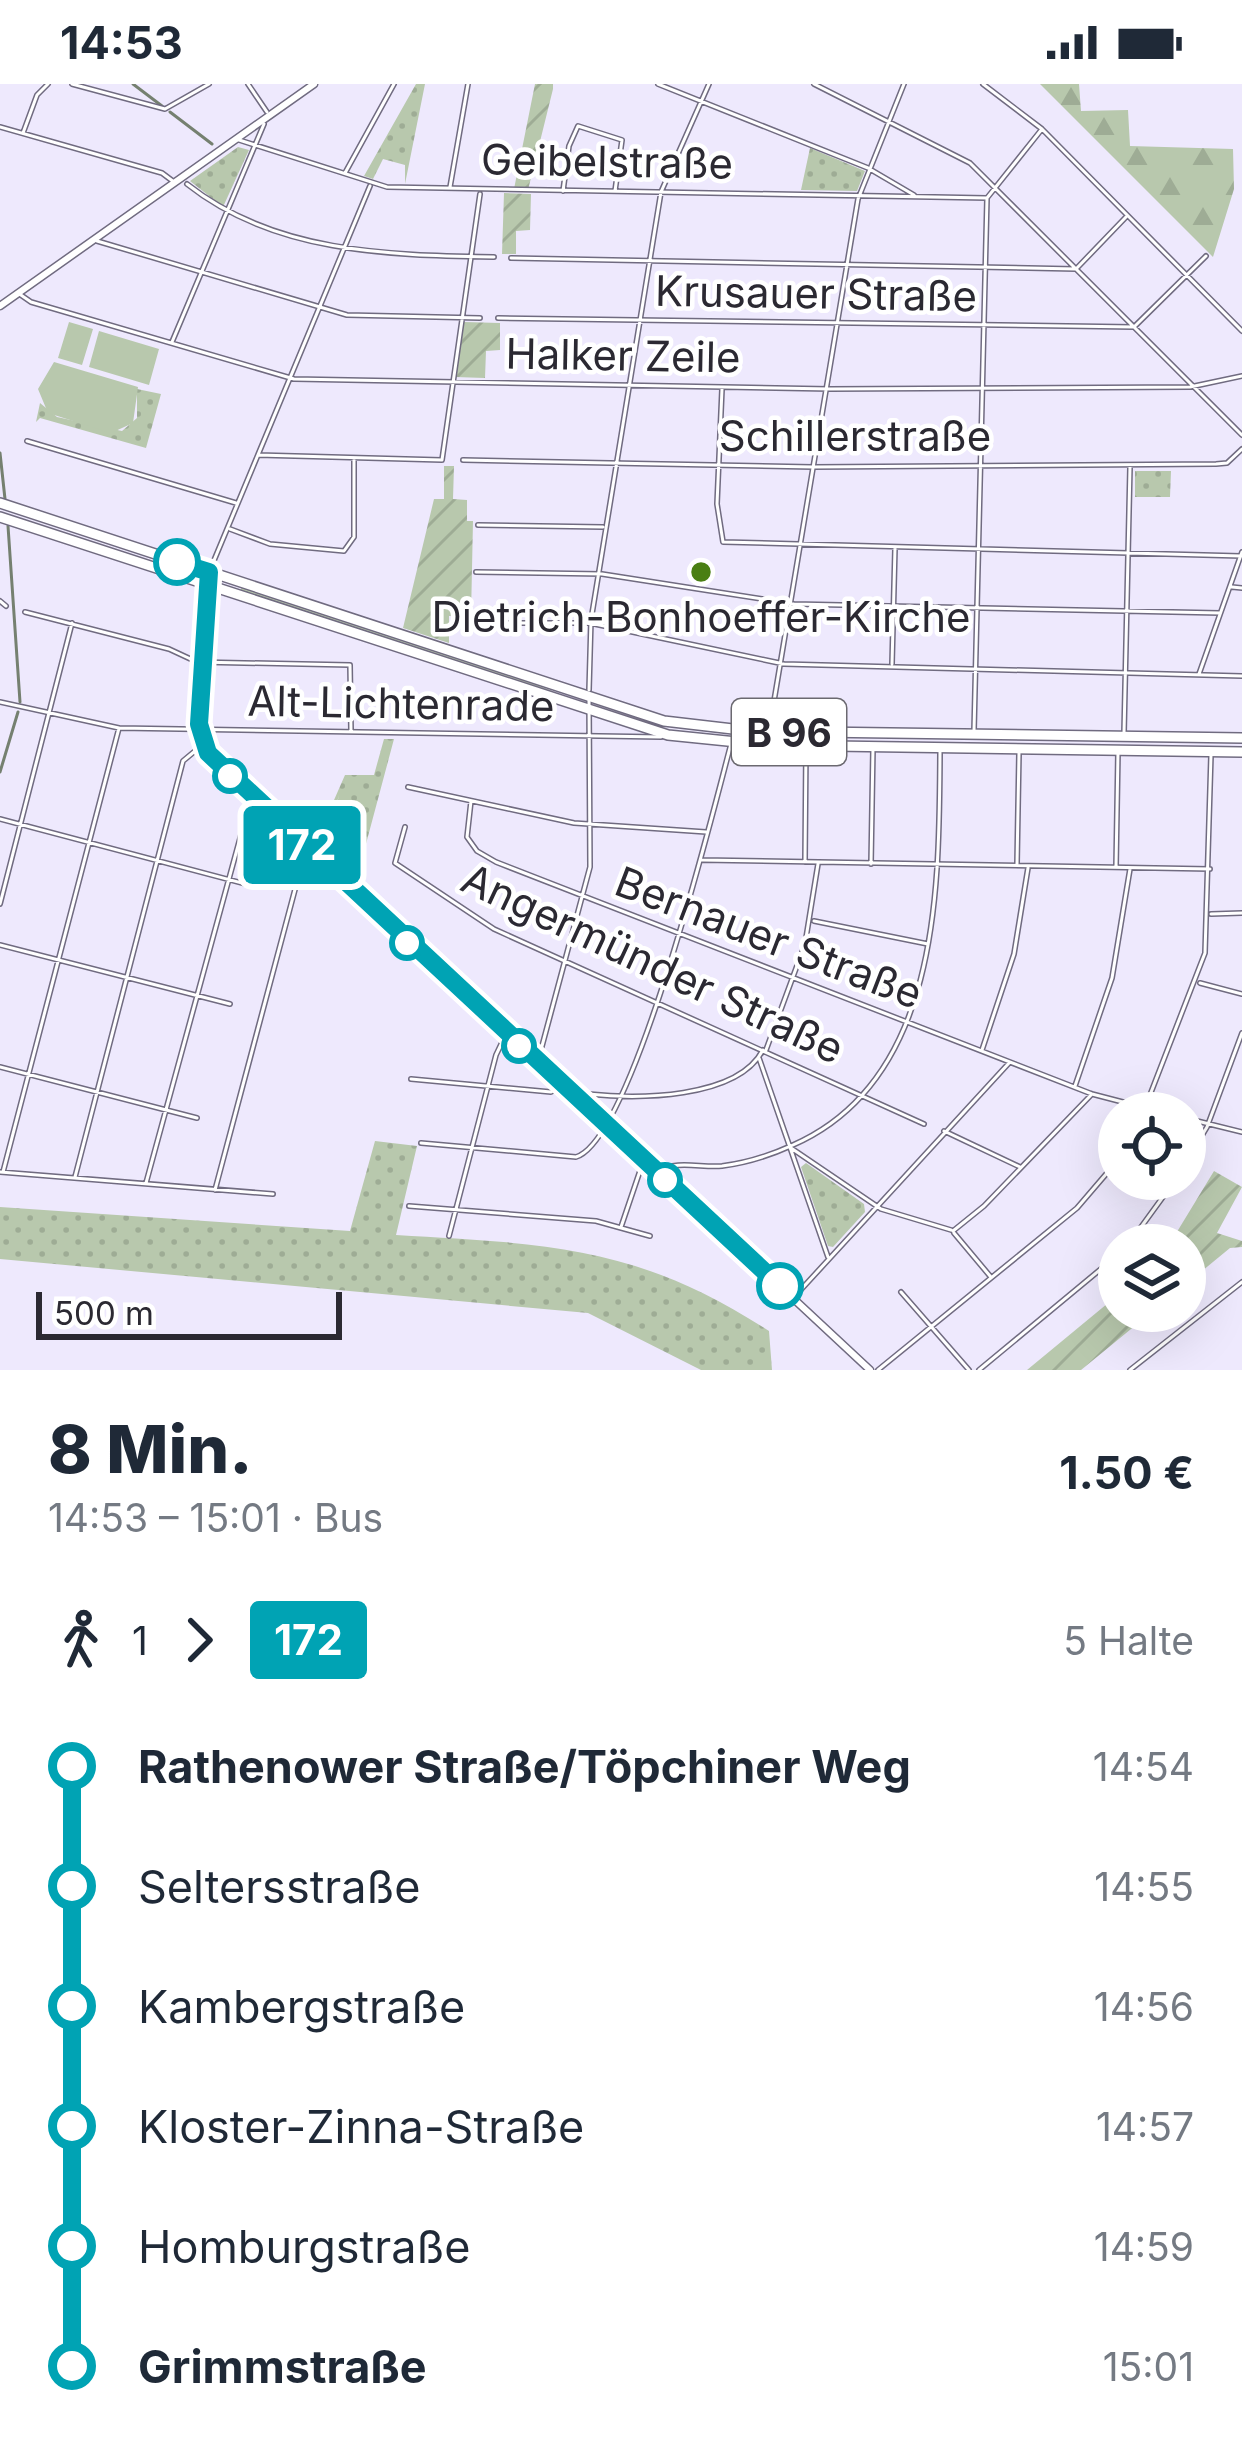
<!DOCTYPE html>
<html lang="de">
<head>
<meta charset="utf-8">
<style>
  :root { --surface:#fff; --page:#f6f6f7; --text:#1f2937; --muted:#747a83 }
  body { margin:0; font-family:Inter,sans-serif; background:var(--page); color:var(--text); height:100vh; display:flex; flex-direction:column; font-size:45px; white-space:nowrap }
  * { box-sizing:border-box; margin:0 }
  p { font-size:39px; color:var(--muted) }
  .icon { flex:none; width:66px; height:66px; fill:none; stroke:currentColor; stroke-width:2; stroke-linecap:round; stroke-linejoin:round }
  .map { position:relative; height:1286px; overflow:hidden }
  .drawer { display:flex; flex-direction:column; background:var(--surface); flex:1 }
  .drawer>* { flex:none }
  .badge { padding:0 24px; border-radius:9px; font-size:42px; line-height:78px }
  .controls { position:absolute; left:1098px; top:1008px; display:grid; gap:24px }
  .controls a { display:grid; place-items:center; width:108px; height:108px; border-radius:50%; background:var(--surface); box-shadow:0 12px 48px #0002; font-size:60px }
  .scale { position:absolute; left:36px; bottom:30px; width:306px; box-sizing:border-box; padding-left:12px; border:6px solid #2b2932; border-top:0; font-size:33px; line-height:42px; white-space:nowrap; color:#2b2932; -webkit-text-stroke:9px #fff; paint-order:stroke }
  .map>.badge { position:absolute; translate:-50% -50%; box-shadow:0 0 0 6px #fff }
  .legs { display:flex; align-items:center; gap:18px; height:132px; padding:0 48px; font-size:39px }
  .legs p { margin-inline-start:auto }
  .head { display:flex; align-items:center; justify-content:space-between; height:204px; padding:0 48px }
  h1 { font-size:66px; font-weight:800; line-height:90px }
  ul { padding:0 48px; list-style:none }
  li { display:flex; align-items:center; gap:42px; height:120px; font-size:45px }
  li i { display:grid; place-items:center; width:18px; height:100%; margin:0 15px; background:currentColor }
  li i::after { content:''; width:30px; height:30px; margin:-15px; border:9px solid; border-radius:50%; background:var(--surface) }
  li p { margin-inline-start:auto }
  li:first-child i { background:linear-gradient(#0000 50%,currentColor 0) }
  li:last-child i { background:linear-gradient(currentColor 50%,#0000 0) }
  .status { display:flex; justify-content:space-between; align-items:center; height:84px; padding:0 60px; background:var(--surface); direction:ltr }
  .status svg { height:33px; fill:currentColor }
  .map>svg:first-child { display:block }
</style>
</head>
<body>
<div class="status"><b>14:53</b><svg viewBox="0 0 49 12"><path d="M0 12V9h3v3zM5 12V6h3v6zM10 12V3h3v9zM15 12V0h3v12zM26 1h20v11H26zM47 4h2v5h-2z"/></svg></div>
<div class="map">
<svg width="1242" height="1286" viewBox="0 0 1242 1286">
  <defs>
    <pattern id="grass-dots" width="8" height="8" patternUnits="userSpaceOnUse" patternTransform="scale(3)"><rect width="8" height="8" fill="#b8c8ad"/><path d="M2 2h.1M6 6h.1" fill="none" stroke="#9eac95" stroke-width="1.8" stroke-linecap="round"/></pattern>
    <pattern id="forest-firs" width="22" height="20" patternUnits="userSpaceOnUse" patternTransform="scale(3)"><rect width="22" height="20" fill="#b8c8ad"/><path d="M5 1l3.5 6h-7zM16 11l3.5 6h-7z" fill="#9eac95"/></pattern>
    <pattern id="garden-furrows" width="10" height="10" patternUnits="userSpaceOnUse" patternTransform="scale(3)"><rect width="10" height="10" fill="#b8c8ad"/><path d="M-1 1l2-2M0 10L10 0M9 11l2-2" fill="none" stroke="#9eac95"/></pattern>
  </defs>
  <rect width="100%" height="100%" fill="#eee9fd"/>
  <!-- grass -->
  <path fill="url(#grass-dots)" d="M 416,0 L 425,0 L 405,100 L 405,81 L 383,75 L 373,95 L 364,92 Z
    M 238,63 L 249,66 L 223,123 L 190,97 Z
    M 810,64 L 865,87 L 857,107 L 801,106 Z
    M 137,305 L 161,310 L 146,364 L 40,334 L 36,338 L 40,319 L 57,333 L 122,347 L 137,334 Z
    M 1135,387 L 1171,387 L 1170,413 L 1135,413 Z
    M 242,502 L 482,578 L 557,609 L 555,613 L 240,508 Z
    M 384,655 L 394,655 L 355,801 L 348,794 L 361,743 L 337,720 L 339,711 L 327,755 L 320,748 L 345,691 L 374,691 Z
    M 375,1057 L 417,1062 L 396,1151 C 548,1160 636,1161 769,1247 L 772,1286 L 701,1286 L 588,1229 L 0,1175 L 0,1123 L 350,1147 Z
    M 806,1079 L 864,1120 L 865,1128 L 833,1163 L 828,1162 L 801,1083 Z"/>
  <!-- forest -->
  <path fill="url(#forest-firs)" d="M 1040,0 L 1079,0 L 1081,27 L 1128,26 L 1130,62 L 1233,65 L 1234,105 L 1213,173 Z"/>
  <!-- garden -->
  <path fill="url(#garden-furrows)" d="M 535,0 L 553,0 L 553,5 L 528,106 L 514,105 Z
    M 504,109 L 531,110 L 530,146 L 516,147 L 516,170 L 502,170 Z
    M 464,238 L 500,239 L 500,266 L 486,267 L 485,294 L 455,293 Z
    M 444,382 L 454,382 L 453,415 L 467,416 L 467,437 L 473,437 L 471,532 L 449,532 L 449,559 L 403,544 L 434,415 L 444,415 Z
    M 1214,1087 L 1242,1103 L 1217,1149 L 1242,1157 L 1242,1163 L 1230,1164 L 1185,1201 L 1185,1161 L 1169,1161 Z
    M 1119,1210 L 1119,1227 L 1153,1227 L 1081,1286 L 1027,1286 Z"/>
  <!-- pitch -->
  <path fill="#b8c8ad" d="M 69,238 L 93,245 L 82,281 L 58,274 Z
    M 99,247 L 159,265 L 149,301 L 89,283 Z
    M 54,278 L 138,303 L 133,339 L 111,349 L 48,329 L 38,305 Z"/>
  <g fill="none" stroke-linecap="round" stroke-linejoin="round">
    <!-- stream -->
    <path stroke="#758070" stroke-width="3" d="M 133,0 L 162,22
      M 170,28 L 212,60
      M 0,369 L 5,415
      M 8,442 L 20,618
      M 0,688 L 18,628"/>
    <!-- minor casing -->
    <g stroke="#706b80" stroke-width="6">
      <path id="minor" d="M 72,0 L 165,25 L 209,0
        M 248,0 L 267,28
        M 658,0 L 868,84 L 914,111
        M 814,0 L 970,79 L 1242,351
        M 983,0 L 1042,45 L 1242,247
        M 0,43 L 162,89 L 174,98
        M 23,49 L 37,11 L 48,0
        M 236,55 L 387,103 L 987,114
        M 345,89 L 394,0
        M 187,100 C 274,169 387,171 494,173
        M 450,103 L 468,0
        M 563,107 L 569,62 L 578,42 L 622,56 L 615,107
        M 97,157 L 347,231 L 480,234
        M 511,174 L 1076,185 L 1126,133
        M 18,209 L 31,218 L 294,295 L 830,305 L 1190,303 L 1242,292
        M 498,234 L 1134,243
        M 1135,242 L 1206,172
        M 172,258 L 264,40
        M 722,305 L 717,420 L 723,458 L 1241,472
        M 27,357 L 236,419
        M 258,371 L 442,376 L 480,110
        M 463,376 L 813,383 L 1216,380 L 1227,379 L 1242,365
        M 478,441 L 603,443
        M 230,445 L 270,460 L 344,467 L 354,453 L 354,376
        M 210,486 L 370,102
        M 476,488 L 602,490 L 794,520 L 1220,529
        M 1232,503 L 1242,504
        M 0,517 L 6,522
        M 25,528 L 169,565 L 197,578 L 350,581 L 351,647
        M 455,539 L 590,539 L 784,580 L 1242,592
        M 892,580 L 895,464
        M 1199,590 L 1242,468
        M 589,606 L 591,536 L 661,108 L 709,0
        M 0,618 L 119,644 L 661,653
        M 770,641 L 858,115 L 904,0
        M 974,647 L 987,114 L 1042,45
        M 1124,649 L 1130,383
        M 408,703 L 574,739 L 706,748
        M 471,717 L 467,753 L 477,767 L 496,778 L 1092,1010 L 1165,1029
        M 0,735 L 257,803
        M 405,743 L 395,779 L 494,845 L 924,1040
        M 702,776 L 1210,785
        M 805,778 L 806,663
        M 871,780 L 873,664
        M 1017,780 L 1019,669
        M 1116,783 L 1118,668
        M 0,820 L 72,539
        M 1211,830 L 1242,829
        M 814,837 L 928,860
        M 0,861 L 230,920
        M 1200,899 L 1242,910
        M 766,966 L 805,860 L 818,780
        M 982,966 L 1014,870 L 1028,784
        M 759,974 L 828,1173
        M 538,977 L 590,783 L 589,616
        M 0,983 L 197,1034
        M 411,995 L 551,1008 L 560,1003
        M 1075,1002 L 1112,894 L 1130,785
        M 588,1010 C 635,1015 737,1016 763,966
        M 1143,1029 L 1205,869 L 1211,671
        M 1185,1034 L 1242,1048
        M 944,1047 L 1020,1083
        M 421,1059 L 576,1073 C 633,1056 713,727 731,660
        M 791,1064 L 881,1125 L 951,1146
        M 1185,1080 L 1207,1043 L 1242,949
        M 659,1087 C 676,1076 702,1084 722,1082 C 746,1079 771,1071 793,1061 C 941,996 939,804 940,668
        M 0,1088 L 273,1110
        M 3,1088 L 119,644
        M 75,1093 L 183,677 L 201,662
        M 146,1099 L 251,714
        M 215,1106 L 301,783 L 312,770
        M 409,1122 L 596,1137 L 650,1152
        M 621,1143 L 643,1078
        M 953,1147 L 984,1122 L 1092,1010
        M 954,1149 L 990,1192
        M 449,1152 L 496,971 L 506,950
        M 1128,1161 L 1176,1095
        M 901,1208 L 969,1286
        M 796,1211 L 1009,979
        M 878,1286 L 1077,1124 L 1119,1075
        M 979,1286 L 1119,1170
        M 1130,1286 L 1242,1198"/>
    </g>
    <!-- tertiary casing -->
    <g stroke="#706b80" stroke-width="9">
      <path id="tertiary" d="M 0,222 L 314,0
        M 210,488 L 199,646 L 208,669 L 870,1286"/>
    </g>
    <!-- primary casing -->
    <g stroke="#706b80" stroke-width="12">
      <path id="primary" d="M 0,419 L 664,637 L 750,647 L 1242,654
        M 0,433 L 668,651 L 767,661 L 1242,668"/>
    </g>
    <!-- minor -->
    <use href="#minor" stroke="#fff" stroke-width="3"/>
    <!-- tertiary -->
    <use href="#tertiary" stroke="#fff" stroke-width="6"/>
    <!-- primary -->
    <use href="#primary" stroke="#fff" stroke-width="9"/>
  </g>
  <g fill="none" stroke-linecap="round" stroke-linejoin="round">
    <!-- line-1 casing -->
    <g stroke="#fff" stroke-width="27">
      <path id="line-1" d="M 177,478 L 209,488 L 199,640 L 208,669 L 780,1202"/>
    </g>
    <!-- line-1 -->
    <use href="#line-1" stroke="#00a3b4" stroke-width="18"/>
  </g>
  <!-- markers -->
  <g fill="#fff" stroke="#00a3b4" stroke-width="6">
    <circle cx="177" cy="478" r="21"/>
    <circle cx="230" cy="692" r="15"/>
    <circle cx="407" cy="859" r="15"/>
    <circle cx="519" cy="962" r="15"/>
    <circle cx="665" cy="1096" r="15"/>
    <circle cx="780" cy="1202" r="21"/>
  </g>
  <circle fill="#4a7f13" stroke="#fff" stroke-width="4.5" cx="701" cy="488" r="12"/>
  <g text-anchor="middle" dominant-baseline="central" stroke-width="9" stroke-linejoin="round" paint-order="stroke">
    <!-- shield labels -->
    <rect fill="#fff" stroke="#6b6970" stroke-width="3" x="732" y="615" width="114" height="66" rx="9"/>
    <g font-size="39" font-weight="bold" fill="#2b2932">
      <text x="789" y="648">B 96</text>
    </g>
    <!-- street labels -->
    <g font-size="42" fill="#2b2932" stroke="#fff">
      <text transform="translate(607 77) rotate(1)">Geibelstraße</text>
      <text transform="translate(816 209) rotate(1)">Krusauer Straße</text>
      <text transform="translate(623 271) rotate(1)">Halker Zeile</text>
      <text x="855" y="351">Schillerstraße</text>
      <text transform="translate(401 619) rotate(1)">Alt-Lichtenrade</text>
      <text transform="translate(769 853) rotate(21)">Bernauer Straße</text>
      <text transform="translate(653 879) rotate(25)">Angermünder Straße</text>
    </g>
    <!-- poi labels -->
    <g font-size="42" fill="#2b2932" stroke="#fff">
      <text x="701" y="532">Dietrich-Bonhoeffer-Kirche</text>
    </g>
  </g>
</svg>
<div class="controls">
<a><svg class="icon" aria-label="locate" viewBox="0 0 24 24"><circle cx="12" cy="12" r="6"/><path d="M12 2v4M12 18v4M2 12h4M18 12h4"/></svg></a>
<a><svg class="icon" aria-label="layers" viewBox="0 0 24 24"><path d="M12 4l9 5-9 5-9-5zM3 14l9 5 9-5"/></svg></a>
</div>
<div class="scale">500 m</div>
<b class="badge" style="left:302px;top:761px;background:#00a3b4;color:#fff">172</b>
</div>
<section class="drawer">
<div class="head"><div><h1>8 Min.</h1><p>14:53 – 15:01 · Bus</p></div><b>1.50 €</b></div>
<div class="legs"><svg class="icon" aria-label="walk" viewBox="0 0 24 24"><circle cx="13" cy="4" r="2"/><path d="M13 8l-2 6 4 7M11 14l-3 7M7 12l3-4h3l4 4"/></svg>1<svg class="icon" aria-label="forward" viewBox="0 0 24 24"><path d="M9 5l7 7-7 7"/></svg><b class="badge" style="background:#00a3b4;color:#fff">172</b><p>5 Halte</p></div>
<ul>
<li><i style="color:#00a3b4"></i><b>Rathenower Straße/Töpchiner Weg</b><p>14:54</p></li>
<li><i style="color:#00a3b4"></i><span>Seltersstraße</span><p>14:55</p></li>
<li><i style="color:#00a3b4"></i><span>Kambergstraße</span><p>14:56</p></li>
<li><i style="color:#00a3b4"></i><span>Kloster-Zinna-Straße</span><p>14:57</p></li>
<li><i style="color:#00a3b4"></i><span>Homburgstraße</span><p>14:59</p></li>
<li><i style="color:#00a3b4"></i><b>Grimmstraße</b><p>15:01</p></li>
</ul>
</section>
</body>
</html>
